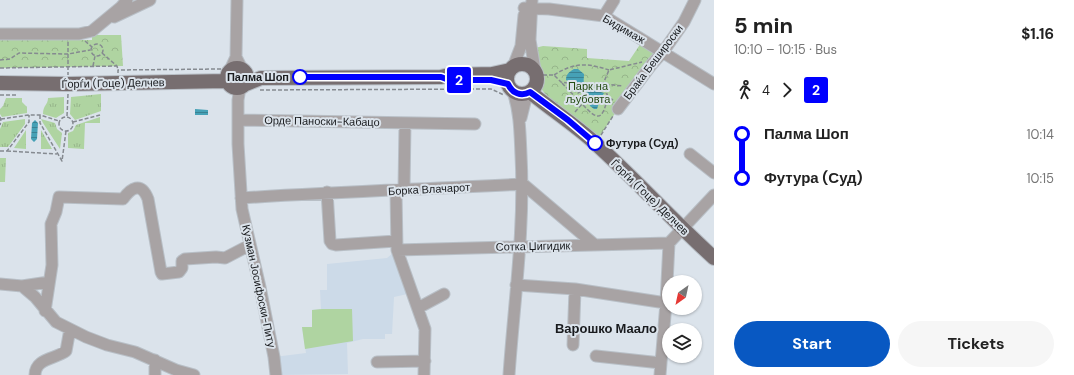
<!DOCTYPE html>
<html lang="en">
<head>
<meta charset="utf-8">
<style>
  :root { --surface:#fff; --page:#f6f6f6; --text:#222; --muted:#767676; --accent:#0858c2 }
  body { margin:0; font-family:"DM Sans",sans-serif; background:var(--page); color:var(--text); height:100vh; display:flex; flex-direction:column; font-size:15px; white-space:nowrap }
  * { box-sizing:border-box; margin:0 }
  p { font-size:13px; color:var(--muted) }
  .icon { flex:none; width:22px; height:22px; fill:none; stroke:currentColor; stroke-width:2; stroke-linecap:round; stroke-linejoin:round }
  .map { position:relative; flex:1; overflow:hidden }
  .panel { display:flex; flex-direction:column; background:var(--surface); width:360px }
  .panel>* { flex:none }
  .badge { padding:0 8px; border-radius:3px; font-size:14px; line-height:26px }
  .needle { width:26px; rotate:213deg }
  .controls { position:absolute; left:662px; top:275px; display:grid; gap:8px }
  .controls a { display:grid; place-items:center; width:40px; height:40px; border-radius:50%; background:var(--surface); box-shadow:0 1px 3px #0004; font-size:20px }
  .map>.badge { position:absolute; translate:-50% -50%; box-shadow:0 0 0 2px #fff }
  .legs { display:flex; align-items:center; gap:6px; height:44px; padding:0 20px; font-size:13px }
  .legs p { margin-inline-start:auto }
  .summary { display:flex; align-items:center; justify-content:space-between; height:68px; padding:0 20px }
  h1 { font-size:22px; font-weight:700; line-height:30px }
  .cta { display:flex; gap:8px; margin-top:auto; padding:8px 20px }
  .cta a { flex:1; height:46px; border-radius:24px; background:var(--accent); color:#fff; font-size:16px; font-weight:700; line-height:46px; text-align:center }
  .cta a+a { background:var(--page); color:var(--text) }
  ul { padding:0 20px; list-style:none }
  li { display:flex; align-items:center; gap:14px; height:44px; font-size:15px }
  li i { display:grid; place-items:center; width:6px; height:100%; margin:0 5px; background:currentColor }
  li i::after { content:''; width:10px; height:10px; margin:-5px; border:3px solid; border-radius:50%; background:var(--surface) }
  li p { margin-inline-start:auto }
  li:first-child i { background:linear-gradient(#0000 50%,currentColor 0) }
  li:last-child i { background:linear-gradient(currentColor 50%,#0000 0) }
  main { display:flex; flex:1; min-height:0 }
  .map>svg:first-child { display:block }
</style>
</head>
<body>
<main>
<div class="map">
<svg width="714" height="375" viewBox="0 0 714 375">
  <defs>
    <pattern id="grass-tufts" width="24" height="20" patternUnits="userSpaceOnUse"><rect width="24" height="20" fill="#afd4a1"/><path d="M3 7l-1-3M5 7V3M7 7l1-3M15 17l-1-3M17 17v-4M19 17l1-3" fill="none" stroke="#96b58a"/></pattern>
    <pattern id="park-crowns" width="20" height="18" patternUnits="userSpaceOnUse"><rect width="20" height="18" fill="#afd4a1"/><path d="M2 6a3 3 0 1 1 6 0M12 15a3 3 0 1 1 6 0" fill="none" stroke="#96b58a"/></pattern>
    <pattern id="water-rules" width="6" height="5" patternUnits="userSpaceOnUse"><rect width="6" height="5" fill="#46a1b6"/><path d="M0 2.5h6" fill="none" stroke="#3a8293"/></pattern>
  </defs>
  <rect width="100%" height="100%" fill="#dbe3eb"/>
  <!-- built -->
  <path fill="#ccdae8" d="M 397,250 L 412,293 L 394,297 L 392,334 L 385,334 L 385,339 L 363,339 L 347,343 L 348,374 L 276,375 L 274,357 L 306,353 L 302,327 L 312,327 L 312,310 L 321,309 L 320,290 L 327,290 L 327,264 L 387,258 Z"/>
  <!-- grass -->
  <path fill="url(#grass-tufts)" d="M 101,94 L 101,111 L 75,120 L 70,114 L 71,97 Z
    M 64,97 L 64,113 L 59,116 L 56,118 L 43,114 C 43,105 48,105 48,98 Z
    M 6,98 L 22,98 L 22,102 L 27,107 L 27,113 L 2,117 L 0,114 L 0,109 L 3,106 Z
    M 100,117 L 100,123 L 85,123 L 84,149 L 68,148 L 68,133 L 73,131 L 76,125 Z
    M 25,119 L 25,124 L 8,147 L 0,147 L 0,129 L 3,122 Z
    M 41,119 L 55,123 L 57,129 L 62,133 L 60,149 L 43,123 Z
    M 26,130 L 26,149 L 14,148 Z
    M 41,130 L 52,149 L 41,149 Z
    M 0,158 L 6,158 L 5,182 L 0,182 Z"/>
  <!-- park -->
  <path fill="url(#park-crowns)" d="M 92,35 L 121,35 L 123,66 L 0,68 L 0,37 L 64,36 L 65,40 L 92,40 Z
    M 643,40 L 663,52 L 620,106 L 595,143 L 568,121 L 537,84 C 538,76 533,58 531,49 L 543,46 L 587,49 L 587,58 L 629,61 Z"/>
  <!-- pitch -->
  <path fill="#afd4a1" d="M 322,309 L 352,309 L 353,341 L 305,349 L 302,327 L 312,327 L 312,310 Z"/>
  <!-- water -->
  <path fill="url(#water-rules)" d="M 574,69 L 578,69 L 584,74 C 584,81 582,84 588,89 L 591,89 L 604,93 L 600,100 L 597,109 L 594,109 L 590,106 L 587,93 L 583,89 L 577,89 L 570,82 L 566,80 C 566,74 569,72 574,69 Z
    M 195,109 L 208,110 L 208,115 L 195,115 Z
    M 35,120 L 38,123 L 37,139 L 34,142 L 31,139 L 32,123 Z"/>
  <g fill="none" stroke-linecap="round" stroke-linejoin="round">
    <!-- minor casing -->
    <g stroke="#b8bfc6" stroke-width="13">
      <path id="minor" d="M 237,0 L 236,57 L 242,69
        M 532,0 L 530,40 L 535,70
        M 524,8 L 549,9 L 604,16 L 714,84
        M 604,16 L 614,0
        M 114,17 L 150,0
        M 0,34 L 79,34 L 92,31 L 121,7 L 127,0
        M 513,67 L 521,46 L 524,15
        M 230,70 L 236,57
        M 240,88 L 238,100 L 238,144 L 242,209 L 260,287 L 274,357 L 276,375
        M 618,109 L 652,64 L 663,52 L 684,22 L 695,0
        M 521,118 L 527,94
        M 238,120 L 475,124
        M 690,154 L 714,173
        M 404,190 L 405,123
        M 396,191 L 397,250 L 425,329 L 424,375
        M 327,192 L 330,241 L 332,244 L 336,245 L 396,241
        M 241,198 C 335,192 429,189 523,184 L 595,245
        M 669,243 L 714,195
        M 397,250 L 669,243
        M 0,284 L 22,286 L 35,297 L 56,322 L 86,337 L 107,345 L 135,352 L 176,370 L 194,375
        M 516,285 L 575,289 L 666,303
        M 22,286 L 49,282
        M 418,308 L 444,294
        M 45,311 L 52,265 L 51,224 L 56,212 L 59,197 L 123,199 C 131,188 141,181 148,199 L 161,272 L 162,274 L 179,272 L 182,268 L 182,261 L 185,259 L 216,257 L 225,258 L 250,245
        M 573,345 L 575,289
        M 596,356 L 661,363
        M 155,360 L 155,375
        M 377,362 L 425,361
        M 35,375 C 35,358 56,359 66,351 L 70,329
        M 509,375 C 514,302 525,228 521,155 C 520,134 520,112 513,92
        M 660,375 L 666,303 L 669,243"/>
    </g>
    <!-- major casing -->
    <g stroke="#b8bfc6" stroke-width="16">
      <path id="major" d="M507 79a15 15 0 1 1 30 0a15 15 0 1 1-30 0Z
        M227 78a10 10 0 1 1 20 0a10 10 0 1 1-20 0Z
        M 0,83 L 68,84 L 226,81
        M 246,84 L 261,78 L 441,77 L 449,75 L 492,74 L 510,70
        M 530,92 C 552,110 575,125 595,143 C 636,180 673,221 714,258"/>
    </g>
    <!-- path -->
    <path stroke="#858a90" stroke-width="1.5" stroke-dasharray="4 2" stroke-linecap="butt" d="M 85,41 L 92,47
      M 68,42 L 68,75
      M91 50a6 6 0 1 1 12 0a6 6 0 1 1-12 0Z
      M 102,53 L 117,66 L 118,70
      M 0,60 L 10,59 L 19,53 L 68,54 L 90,50
      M 93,66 L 95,56
      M 0,68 L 117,66
      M 118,73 L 118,70 L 221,69
      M 543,75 L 554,75 L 561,82 L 568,83 L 574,91 L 578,93 L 589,86 L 603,84 L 623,86
      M 554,75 C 575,62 587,63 609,70
      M 562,83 L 582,104
      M 260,90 L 491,89 L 504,95
      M 0,95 L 16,95
      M 613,100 L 608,97 L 603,84 L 609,70 L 642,62
      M 575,112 L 582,104 C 599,122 602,120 608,97
      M 40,115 L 40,123 L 62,161 L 66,131
      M 67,116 L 68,94
      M59 124a7 7 0 1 1 14 0a7 7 0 1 1-14 0Z
      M 0,117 L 1,121 L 0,125
      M 1,119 L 29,115 L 40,115 L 59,121
      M 73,122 L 100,115
      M 601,135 L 613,116
      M 0,151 L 7,151 L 29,122 L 29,115
      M 7,151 L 57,154"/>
    <!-- minor -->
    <use href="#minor" stroke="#a8a3a4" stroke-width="11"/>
    <!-- major -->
    <use href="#major" stroke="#776e70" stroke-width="14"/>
  </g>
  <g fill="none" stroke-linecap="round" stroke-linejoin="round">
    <!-- line-1 casing -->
    <g stroke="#fff" stroke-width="9">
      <path id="line-1" d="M 300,77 L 441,77 L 449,80 L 491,80 L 508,84 C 512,93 521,97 530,92 L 568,120 L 595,143"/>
    </g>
    <!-- line-1 -->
    <use href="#line-1" stroke="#00f" stroke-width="6"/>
  </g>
  <!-- markers -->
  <g fill="#fff" stroke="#00f" stroke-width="2">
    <circle cx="300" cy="77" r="7"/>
    <circle cx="595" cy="143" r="7"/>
  </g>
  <g text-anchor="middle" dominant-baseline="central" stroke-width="4" stroke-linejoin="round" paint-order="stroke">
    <!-- street labels -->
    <g font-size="11" fill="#191b1e" stroke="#dbe3eb">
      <text transform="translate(624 29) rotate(30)">Бидимаж</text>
      <text transform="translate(653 62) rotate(-53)">Браќа Бешироски</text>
      <text transform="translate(113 83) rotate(-1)">Ѓорѓи (Гоце) Делчев</text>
      <text transform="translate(322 121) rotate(1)">Орде Паноски-Кабацо</text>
      <text transform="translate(429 189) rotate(-3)">Борка Влачарот</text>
      <text transform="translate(650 197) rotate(44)">Ѓорѓи (Гоце) Делчев</text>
      <text transform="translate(533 246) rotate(-1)">Сотка Џигидик</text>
      <text transform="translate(259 286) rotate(78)">Кузман Јосифоски-Питу</text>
    </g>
    <!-- stop labels -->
    <g font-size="11" font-weight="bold" fill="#191b1e" stroke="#dbe3eb" text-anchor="end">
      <text x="289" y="77">Палма Шоп</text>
      <text x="606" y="143" text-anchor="start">Футура (Суд)</text>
    </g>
    <!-- park labels -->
    <g font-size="11" fill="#254c12" stroke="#dbe3eb">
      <text x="588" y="86">Парк на<tspan x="588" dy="13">љубовта</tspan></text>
    </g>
    <!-- quarter labels -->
    <g font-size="13" font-weight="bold" fill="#191b1e" stroke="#dbe3eb">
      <text x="606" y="328">Варошко Маало</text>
    </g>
  </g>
</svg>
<div class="controls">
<a><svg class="needle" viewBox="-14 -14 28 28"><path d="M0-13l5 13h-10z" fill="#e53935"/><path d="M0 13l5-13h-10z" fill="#767676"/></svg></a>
<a><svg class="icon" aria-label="layers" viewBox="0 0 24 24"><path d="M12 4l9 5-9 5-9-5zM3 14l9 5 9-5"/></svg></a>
</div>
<b class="badge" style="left:459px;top:80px;background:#00f;color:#fff">2</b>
</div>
<section class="panel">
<div class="summary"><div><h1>5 min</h1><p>10:10 – 10:15 · Bus</p></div><b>$1.16</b></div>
<div class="legs"><svg class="icon" aria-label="walk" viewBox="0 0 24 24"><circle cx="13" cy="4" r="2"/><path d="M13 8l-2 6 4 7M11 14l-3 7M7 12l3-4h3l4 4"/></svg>4<svg class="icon" aria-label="forward" viewBox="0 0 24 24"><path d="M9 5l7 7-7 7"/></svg><b class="badge" style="background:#00f;color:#fff">2</b></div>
<ul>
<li><i style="color:#00f"></i><b>Палма Шоп</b><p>10:14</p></li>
<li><i style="color:#00f"></i><b>Футура (Суд)</b><p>10:15</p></li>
</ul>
<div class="cta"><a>Start</a><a>Tickets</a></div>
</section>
</main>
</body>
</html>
